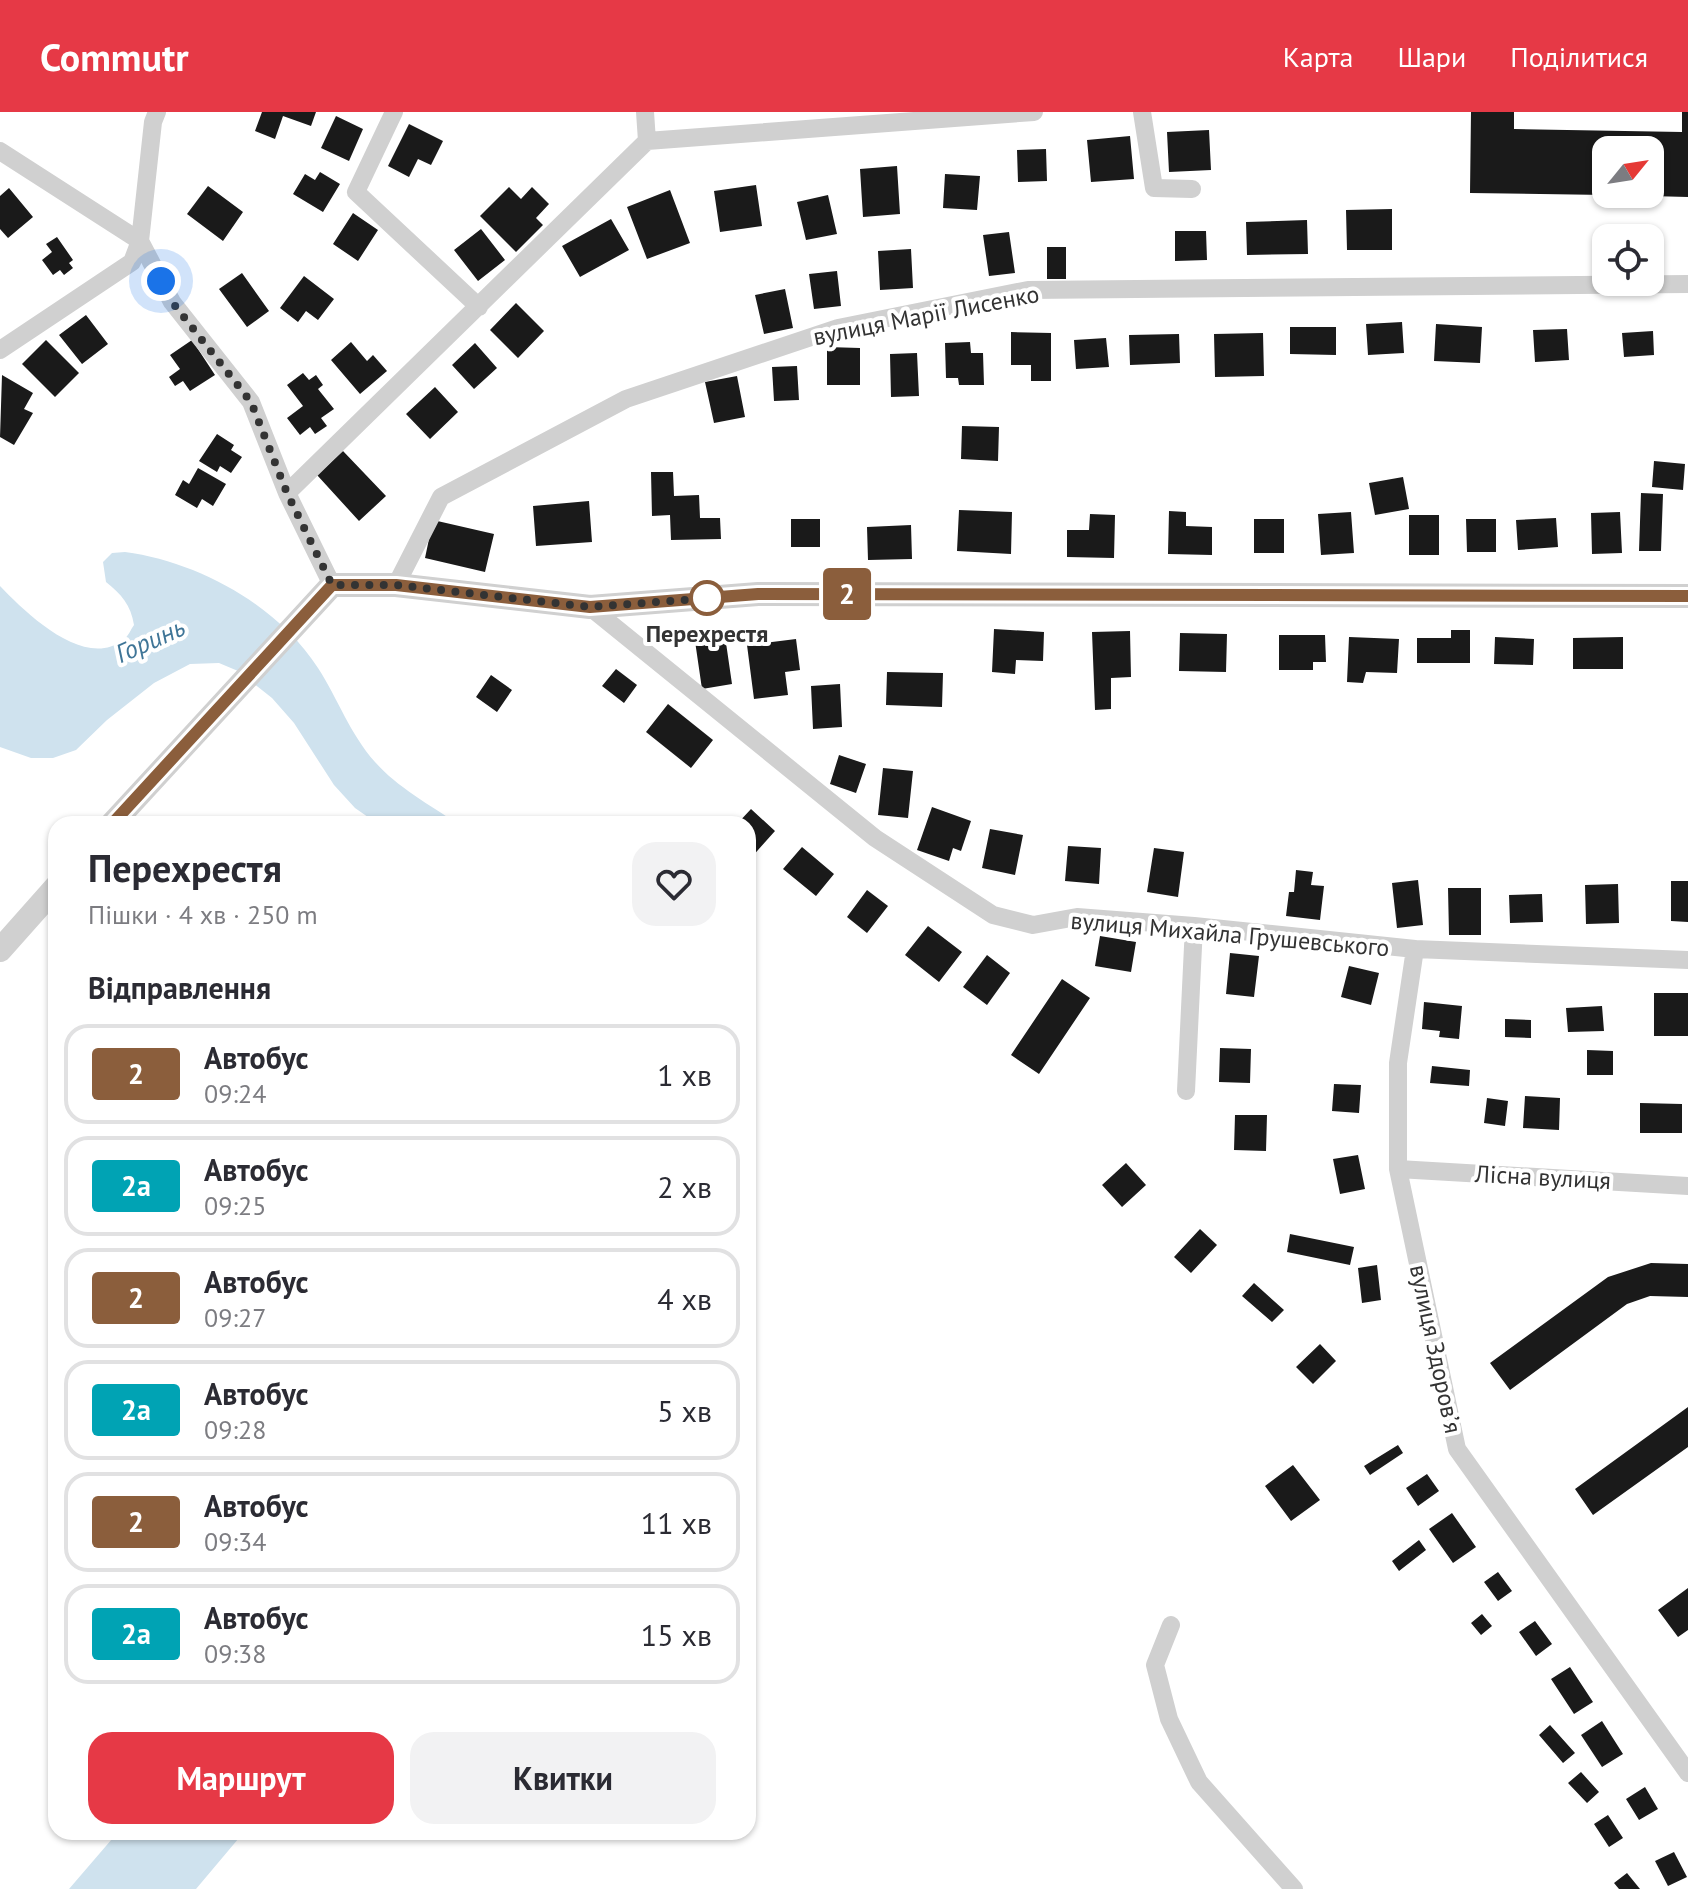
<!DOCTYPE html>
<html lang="uk">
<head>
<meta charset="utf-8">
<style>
  :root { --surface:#fff; --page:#f2f2f3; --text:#2b2b33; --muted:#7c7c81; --line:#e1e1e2; --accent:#e63946 }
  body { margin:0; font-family:"PT Sans",sans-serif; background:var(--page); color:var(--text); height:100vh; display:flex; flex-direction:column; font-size:30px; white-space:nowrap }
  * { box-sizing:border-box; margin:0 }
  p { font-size:26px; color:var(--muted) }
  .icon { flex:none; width:44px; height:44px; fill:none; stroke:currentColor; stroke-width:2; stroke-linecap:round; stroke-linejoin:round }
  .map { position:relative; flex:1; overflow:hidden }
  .sheet { position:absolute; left:48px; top:704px; width:708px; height:1024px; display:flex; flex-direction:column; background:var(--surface); border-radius:24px; box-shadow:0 2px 6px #0004 }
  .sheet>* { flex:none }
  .badge { padding:0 16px; border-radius:6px; font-size:28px; line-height:52px }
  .needle { width:52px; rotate:60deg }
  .tools { position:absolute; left:1592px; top:24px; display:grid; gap:16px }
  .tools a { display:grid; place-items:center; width:72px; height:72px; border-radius:16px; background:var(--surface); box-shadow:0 2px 6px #0004; font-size:40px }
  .you { position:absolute; width:40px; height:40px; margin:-20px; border:6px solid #fff; border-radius:50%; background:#1a73e8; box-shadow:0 0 0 12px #1a73e833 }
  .map>.badge { position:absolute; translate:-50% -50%; box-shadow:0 0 0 4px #fff }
  h2 { padding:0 40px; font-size:30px; line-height:72px }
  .round { display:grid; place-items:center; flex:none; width:84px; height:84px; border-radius:24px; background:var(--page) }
  .head { display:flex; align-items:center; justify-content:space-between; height:136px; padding:0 40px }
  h1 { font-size:38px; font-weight:600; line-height:60px }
  .action { display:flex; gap:16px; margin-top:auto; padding:16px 40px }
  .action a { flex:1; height:92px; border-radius:24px; background:var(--accent); color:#fff; font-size:32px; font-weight:600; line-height:92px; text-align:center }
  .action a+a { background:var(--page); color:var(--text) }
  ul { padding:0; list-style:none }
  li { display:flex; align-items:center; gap:24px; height:100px; margin:0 16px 12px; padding:0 24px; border:4px solid var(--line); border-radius:24px }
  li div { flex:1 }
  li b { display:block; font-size:30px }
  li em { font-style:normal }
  li .badge { min-width:88px; font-weight:700; text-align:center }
  header { display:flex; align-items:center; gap:48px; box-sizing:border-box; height:112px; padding:0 40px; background:var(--accent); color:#fff }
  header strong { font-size:38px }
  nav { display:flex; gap:44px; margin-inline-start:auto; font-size:28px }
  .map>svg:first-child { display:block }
</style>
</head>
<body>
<header>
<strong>Commutr</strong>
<nav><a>Карта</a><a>Шари</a><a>Поділитися</a></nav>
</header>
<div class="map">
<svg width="1688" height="1777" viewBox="0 0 1688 1777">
  <rect width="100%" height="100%" fill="#fff"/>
  <!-- water -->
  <path fill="#cfe2ee" d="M 125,440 C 199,450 277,493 318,556 C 338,587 350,622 375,650 C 397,675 430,693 458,712 L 378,712 L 355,696 L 334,673 L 294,611 L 272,586 L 238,559 L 219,551 L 190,552 L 154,571 L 107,608 L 76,638 L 53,646 L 31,646 L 0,635 L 0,474 C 26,501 84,558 123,528 C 128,525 131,517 134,513 C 131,493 121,482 106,470 L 103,450 L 112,441 Z
    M 118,1720 L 244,1720 L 196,1777 L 69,1777 Z"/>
  <!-- building -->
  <path fill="#1a1a1a" d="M 262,0 L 316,0 L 311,14 L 283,4 L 275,27 L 255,19 Z
    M 1471,0 L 1514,0 L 1514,17 L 1682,20 L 1682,0 L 1688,0 L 1688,85 L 1650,84 L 1650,38 L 1606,38 L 1606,83 L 1470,81 Z
    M 336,4 L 363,17 L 349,49 L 321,36 Z
    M 409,12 L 443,29 L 431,53 L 418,47 L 409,65 L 388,54 Z
    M 1209,18 L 1211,58 L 1169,60 L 1167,20 Z
    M 1130,24 L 1134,67 L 1091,70 L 1087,28 Z
    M 1046,37 L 1047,69 L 1018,70 L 1017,38 Z
    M 897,54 L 900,102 L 863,105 L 860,57 Z
    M 320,60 L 340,72 L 323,100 L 293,82 L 305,62 L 315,68 Z
    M 945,62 L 980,64 L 977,98 L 943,96 Z
    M 756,73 L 762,114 L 720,120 L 714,79 Z
    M 208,74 L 243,100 L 223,129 L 187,102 Z
    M 509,75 L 521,87 L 532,75 L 549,92 L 536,106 L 543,113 L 516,140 L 480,104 Z
    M 9,76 L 33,105 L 8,126 L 0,117 L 0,84 Z
    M 670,78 L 690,131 L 647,147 L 627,95 Z
    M 828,83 L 837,122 L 806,128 L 797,90 Z
    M 1392,97 L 1392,138 L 1347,138 L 1346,98 Z
    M 353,101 L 378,118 L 358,149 L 333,132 Z
    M 611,107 L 629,138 L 580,165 L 562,134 Z
    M 1307,108 L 1308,142 L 1247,143 L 1246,110 Z
    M 481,117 L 505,148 L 478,169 L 454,138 Z
    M 1175,119 L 1206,119 L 1207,148 L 1175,149 Z
    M 1009,120 L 1015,161 L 989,164 L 983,123 Z
    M 57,125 L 73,148 L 69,151 L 73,156 L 64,163 L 60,158 L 53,163 L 42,148 L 52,140 L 46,132 Z
    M 1047,135 L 1066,135 L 1066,167 L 1047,167 Z
    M 911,137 L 913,176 L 880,178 L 878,139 Z
    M 837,159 L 841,194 L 814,197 L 809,162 Z
    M 242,161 L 269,199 L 247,215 L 219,177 Z
    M 304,164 L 334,187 L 318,208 L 306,199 L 298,210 L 280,196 Z
    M 785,177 L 793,216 L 764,222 L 755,183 Z
    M 516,191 L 544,219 L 518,246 L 490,218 Z
    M 86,203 L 108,232 L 82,252 L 59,223 Z
    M 1402,210 L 1404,241 L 1368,243 L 1366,212 Z
    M 1436,212 L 1482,215 L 1480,251 L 1434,249 Z
    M 1290,215 L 1336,215 L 1336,243 L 1290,242 Z
    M 1567,217 L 1569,248 L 1535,250 L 1533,218 Z
    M 1653,219 L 1654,243 L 1624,245 L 1622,221 Z
    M 1011,220 L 1051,221 L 1051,269 L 1031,269 L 1031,253 L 1011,253 Z
    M 1263,221 L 1264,264 L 1215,265 L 1214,222 Z
    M 1179,222 L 1180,251 L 1130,253 L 1129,223 Z
    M 1106,226 L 1109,255 L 1076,257 L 1074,228 Z
    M 46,228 L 79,261 L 55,285 L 22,252 Z
    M 192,228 L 215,263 L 190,279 L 183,269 L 175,274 L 169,265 L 180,257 L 170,243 Z
    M 351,230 L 367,249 L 373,243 L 387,259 L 360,282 L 331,248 Z
    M 970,230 L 971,241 L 983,241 L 984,273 L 959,273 L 958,266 L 946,266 L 945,231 Z
    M 475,231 L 497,256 L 474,277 L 452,253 Z
    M 827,235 L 860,236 L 860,273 L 827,273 Z
    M 917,241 L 919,284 L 891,285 L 890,242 Z
    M 797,254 L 799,288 L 774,289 L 772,255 Z
    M 303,261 L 309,268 L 316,263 L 323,273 L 318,277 L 334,297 L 321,306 L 327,314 L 315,322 L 310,315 L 300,323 L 287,306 L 303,294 L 287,273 Z
    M 2,263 L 33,281 L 24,297 L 33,301 L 14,333 L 0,325 Z
    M 737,264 L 745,305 L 714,311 L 705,270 Z
    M 435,275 L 458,300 L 430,327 L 406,302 Z
    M 962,314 L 999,315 L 998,349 L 961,347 Z
    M 217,322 L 234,333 L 231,338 L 242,345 L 231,361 L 220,354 L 217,360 L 199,349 Z
    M 343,339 L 386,384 L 359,409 L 317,363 Z
    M 1654,349 L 1685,352 L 1683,378 L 1652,375 Z
    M 198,356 L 226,372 L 213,394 L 202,387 L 197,396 L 175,383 L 183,368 L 189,372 Z
    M 651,360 L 673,360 L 674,384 L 699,383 L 700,406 L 720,406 L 721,427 L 671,428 L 670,403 L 652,404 Z
    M 1403,365 L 1409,397 L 1375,403 L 1369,371 Z
    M 1641,381 L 1663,382 L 1661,439 L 1639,439 Z
    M 589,389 L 592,430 L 536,434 L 533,394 Z
    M 959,398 L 1012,400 L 1011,442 L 957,439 Z
    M 1169,399 L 1186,400 L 1186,414 L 1212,415 L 1212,443 L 1168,442 Z
    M 1351,400 L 1354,441 L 1321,443 L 1318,402 Z
    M 1620,400 L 1622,441 L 1592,442 L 1591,401 Z
    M 1090,402 L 1115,403 L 1114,446 L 1067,445 L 1067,418 L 1089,418 Z
    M 1409,403 L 1439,403 L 1439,443 L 1409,443 Z
    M 1556,406 L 1558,435 L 1518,438 L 1516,408 Z
    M 791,407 L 820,407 L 820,435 L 791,435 Z
    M 1254,407 L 1284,407 L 1284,441 L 1254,441 Z
    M 1466,407 L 1496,407 L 1496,440 L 1467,440 Z
    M 433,408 L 494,422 L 485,460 L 425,446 Z
    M 911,413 L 912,447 L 868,448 L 867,415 Z
    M 994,517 L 1044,520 L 1043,549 L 1016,548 L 1015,562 L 992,560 Z
    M 1451,518 L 1470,518 L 1470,551 L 1417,551 L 1417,526 L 1451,526 Z
    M 1130,519 L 1131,565 L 1111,566 L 1111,597 L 1095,598 L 1092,520 Z
    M 1180,521 L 1227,522 L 1226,560 L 1179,559 Z
    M 1279,523 L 1325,523 L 1326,550 L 1313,550 L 1313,558 L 1279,558 Z
    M 725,524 L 732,572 L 702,577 L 695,529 Z
    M 1349,525 L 1399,527 L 1397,561 L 1366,560 L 1363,571 L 1347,570 Z
    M 1495,525 L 1534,527 L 1533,553 L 1494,552 Z
    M 1623,525 L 1623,557 L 1573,557 L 1573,526 Z
    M 796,527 L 800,558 L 785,560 L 788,583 L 754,587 L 747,533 Z
    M 616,557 L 637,573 L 624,591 L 602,574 Z
    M 887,560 L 943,561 L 942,595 L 886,593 Z
    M 491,563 L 512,578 L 497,600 L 476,585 Z
    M 840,572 L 842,615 L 813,617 L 811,574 Z
    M 668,592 L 713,628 L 691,656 L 646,620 Z
    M 839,643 L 866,652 L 856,681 L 830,672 Z
    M 883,656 L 913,659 L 908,706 L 878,703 Z
    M 932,695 L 971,709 L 961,739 L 953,736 L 949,749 L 917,738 Z
    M 751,697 L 775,719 L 750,747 L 748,712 L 737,712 Z
    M 990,717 L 1023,723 L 1015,763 L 982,756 Z
    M 1068,734 L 1101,736 L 1099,772 L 1065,769 Z
    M 802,735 L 834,762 L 816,784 L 783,757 Z
    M 1154,736 L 1184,740 L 1178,785 L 1147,780 Z
    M 1296,758 L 1313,760 L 1311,773 L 1324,774 L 1320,808 L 1286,804 L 1289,780 L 1294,780 Z
    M 1418,768 L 1423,813 L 1397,816 L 1392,771 Z
    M 1671,769 L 1688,769 L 1688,810 L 1671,809 Z
    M 1618,772 L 1619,811 L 1586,812 L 1585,773 Z
    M 1448,776 L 1481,776 L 1481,823 L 1449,823 Z
    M 867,778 L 888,794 L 867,821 L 847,805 Z
    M 1542,782 L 1543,810 L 1510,811 L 1509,783 Z
    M 928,814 L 962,840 L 939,870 L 905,843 Z
    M 1100,824 L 1136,830 L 1131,860 L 1095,854 Z
    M 1230,841 L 1259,844 L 1254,885 L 1226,882 Z
    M 987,843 L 1010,861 L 987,893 L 963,875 Z
    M 1349,854 L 1379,861 L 1371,893 L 1341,885 Z
    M 1062,867 L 1090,886 L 1039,962 L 1011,943 Z
    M 1654,881 L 1688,881 L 1688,924 L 1654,924 Z
    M 1424,890 L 1462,894 L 1459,927 L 1439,925 L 1440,919 L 1422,917 Z
    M 1602,894 L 1604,919 L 1568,920 L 1566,896 Z
    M 1505,907 L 1531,908 L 1531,926 L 1505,925 Z
    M 1220,936 L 1251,937 L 1250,971 L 1219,970 Z
    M 1587,938 L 1613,939 L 1613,963 L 1587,963 Z
    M 1432,954 L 1470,958 L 1469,974 L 1430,971 Z
    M 1334,972 L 1361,973 L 1359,1001 L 1332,999 Z
    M 1525,984 L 1560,986 L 1559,1018 L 1523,1016 Z
    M 1487,986 L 1508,989 L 1505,1014 L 1484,1011 Z
    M 1640,991 L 1682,992 L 1682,1021 L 1640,1021 Z
    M 1235,1003 L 1267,1003 L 1266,1039 L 1234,1038 Z
    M 1358,1043 L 1365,1077 L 1340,1082 L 1333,1047 Z
    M 1126,1051 L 1146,1073 L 1122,1095 L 1102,1073 Z
    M 1200,1117 L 1217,1133 L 1191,1161 L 1174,1145 Z
    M 1290,1122 L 1354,1135 L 1350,1153 L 1287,1140 Z
    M 1651,1151 L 1688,1152 L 1688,1185 L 1650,1184 L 1627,1192 L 1510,1278 L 1490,1251 L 1608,1165 Z
    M 1377,1153 L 1381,1188 L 1362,1191 L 1358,1156 Z
    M 1254,1171 L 1284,1198 L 1272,1210 L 1242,1184 Z
    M 1320,1232 L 1336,1249 L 1313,1272 L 1296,1255 Z
    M 1688,1295 L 1688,1335 L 1593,1403 L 1575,1377 Z
    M 1398,1333 L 1403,1341 L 1370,1363 L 1364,1354 Z
    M 1293,1353 L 1320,1388 L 1291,1409 L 1265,1374 Z
    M 1427,1362 L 1439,1379 L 1418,1394 L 1406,1376 Z
    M 1452,1401 L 1476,1435 L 1453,1451 L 1429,1417 Z
    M 1419,1428 L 1426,1438 L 1399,1459 L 1392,1449 Z
    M 1498,1460 L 1512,1479 L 1498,1489 L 1484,1470 Z
    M 1688,1476 L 1688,1518 L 1678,1525 L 1658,1498 Z
    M 1482,1502 L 1492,1514 L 1481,1523 L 1471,1511 Z
    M 1535,1509 L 1552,1532 L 1536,1544 L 1519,1520 Z
    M 1570,1555 L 1593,1590 L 1574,1602 L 1551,1567 Z
    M 1602,1609 L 1623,1642 L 1602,1655 L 1581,1623 Z
    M 1550,1613 L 1575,1641 L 1563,1651 L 1539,1623 Z
    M 1581,1660 L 1599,1680 L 1587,1691 L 1568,1671 Z
    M 1645,1675 L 1658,1697 L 1639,1708 L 1626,1687 Z
    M 1608,1703 L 1623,1726 L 1609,1735 L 1594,1712 Z
    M 1674,1740 L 1687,1765 L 1668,1774 L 1655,1749 Z
    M 1627,1761 L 1640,1777 L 1619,1777 L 1614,1771 Z"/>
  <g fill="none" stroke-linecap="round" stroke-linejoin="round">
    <!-- minor -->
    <path stroke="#d0d0d0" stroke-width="18" d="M 157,0 L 153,10 L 140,129 L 172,190 L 251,290 L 287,381 L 332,473
      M 394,0 L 356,80 L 479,195
      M 645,0 L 647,29
      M 1142,0 L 1154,76 L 1192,77
      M 0,39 L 140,129 L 132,150 L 0,238
      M 287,381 L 647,29 L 1034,0
      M 396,473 L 441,385 L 626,287 L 838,216 L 1028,178 L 1688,172
      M 590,495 L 875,726 L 993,803 L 1033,813 L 1077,805 L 1194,814 L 1415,837 L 1688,848
      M 1415,837 L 1398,951 L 1398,1057 L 1457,1337 L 1688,1661
      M 1186,979 L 1194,814
      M 1398,1057 L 1688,1074
      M 1171,1513 L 1155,1553 L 1169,1607 L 1199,1670 L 1294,1777"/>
    <!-- tertiary -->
    <path stroke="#d0d0d0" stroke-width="24" d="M 112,712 L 332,473 L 396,473 L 590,495 L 758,482 L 1688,484
      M 0,838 L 56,775"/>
  </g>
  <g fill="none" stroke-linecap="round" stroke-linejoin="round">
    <!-- line casing -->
    <g stroke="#fff" stroke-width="18">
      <path id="line" d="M 112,712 L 332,473 L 396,473 L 590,495 L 758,482 L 1688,484"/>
    </g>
    <!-- line -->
    <use href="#line" stroke="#8b5e3c" stroke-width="12"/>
    <!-- walk -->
    <path stroke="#333" stroke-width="8" stroke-dasharray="0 14.4" d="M 161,169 L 172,190 L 251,290 L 287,381 L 332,473 L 396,473 L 590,495 L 710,486 L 707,486"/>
  </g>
  <!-- markers -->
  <circle fill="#fff" stroke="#8b5e3c" stroke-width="4" cx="707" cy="486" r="16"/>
  <g text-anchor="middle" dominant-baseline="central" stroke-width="8" stroke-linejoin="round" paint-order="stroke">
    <!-- street labels -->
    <g font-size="24" fill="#333" stroke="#fff">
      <text transform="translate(926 203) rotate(-11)">вулиця Марії Лисенко</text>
      <text transform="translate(1230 822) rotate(5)">вулиця Михайла Грушевського</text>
      <text transform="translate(1543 1065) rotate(3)">Лісна вулиця</text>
      <text transform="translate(1436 1237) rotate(78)">вулиця Здоровʼя</text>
    </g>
    <!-- stop labels -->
    <g font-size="24" font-weight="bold" fill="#333" stroke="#fff">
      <text x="707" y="521">Перехрестя</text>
    </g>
    <!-- water labels -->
    <g font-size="26" font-style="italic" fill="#3f7597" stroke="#fff">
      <text transform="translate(150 528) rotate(-24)">Горинь</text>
    </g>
  </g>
</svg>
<div class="tools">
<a><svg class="needle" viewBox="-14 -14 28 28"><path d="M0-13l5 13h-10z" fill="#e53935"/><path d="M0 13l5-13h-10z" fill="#7c7c81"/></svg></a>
<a><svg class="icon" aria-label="locate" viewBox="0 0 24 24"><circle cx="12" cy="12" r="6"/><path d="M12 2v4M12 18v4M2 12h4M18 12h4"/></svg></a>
</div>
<div class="you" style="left:161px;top:169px"></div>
<b class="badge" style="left:847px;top:482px;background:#8b5e3c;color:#fff">2</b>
<section class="sheet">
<div class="head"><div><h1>Перехрестя</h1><p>Пішки · 4 хв · 250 m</p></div><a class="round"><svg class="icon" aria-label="heart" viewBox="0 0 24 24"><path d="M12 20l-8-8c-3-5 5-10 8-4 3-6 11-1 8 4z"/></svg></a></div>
<h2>Відправлення</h2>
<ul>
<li><span class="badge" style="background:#8b5e3c;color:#fff">2</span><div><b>Автобус</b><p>09:24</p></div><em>1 хв</em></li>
<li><span class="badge" style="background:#00a3b4;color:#fff">2а</span><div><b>Автобус</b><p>09:25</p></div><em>2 хв</em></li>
<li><span class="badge" style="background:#8b5e3c;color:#fff">2</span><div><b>Автобус</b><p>09:27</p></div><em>4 хв</em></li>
<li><span class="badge" style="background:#00a3b4;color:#fff">2а</span><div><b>Автобус</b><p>09:28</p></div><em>5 хв</em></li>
<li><span class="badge" style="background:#8b5e3c;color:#fff">2</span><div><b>Автобус</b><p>09:34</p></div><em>11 хв</em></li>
<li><span class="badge" style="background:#00a3b4;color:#fff">2а</span><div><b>Автобус</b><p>09:38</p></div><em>15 хв</em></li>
</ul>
<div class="action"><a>Маршрут</a><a>Квитки</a></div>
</section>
</div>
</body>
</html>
